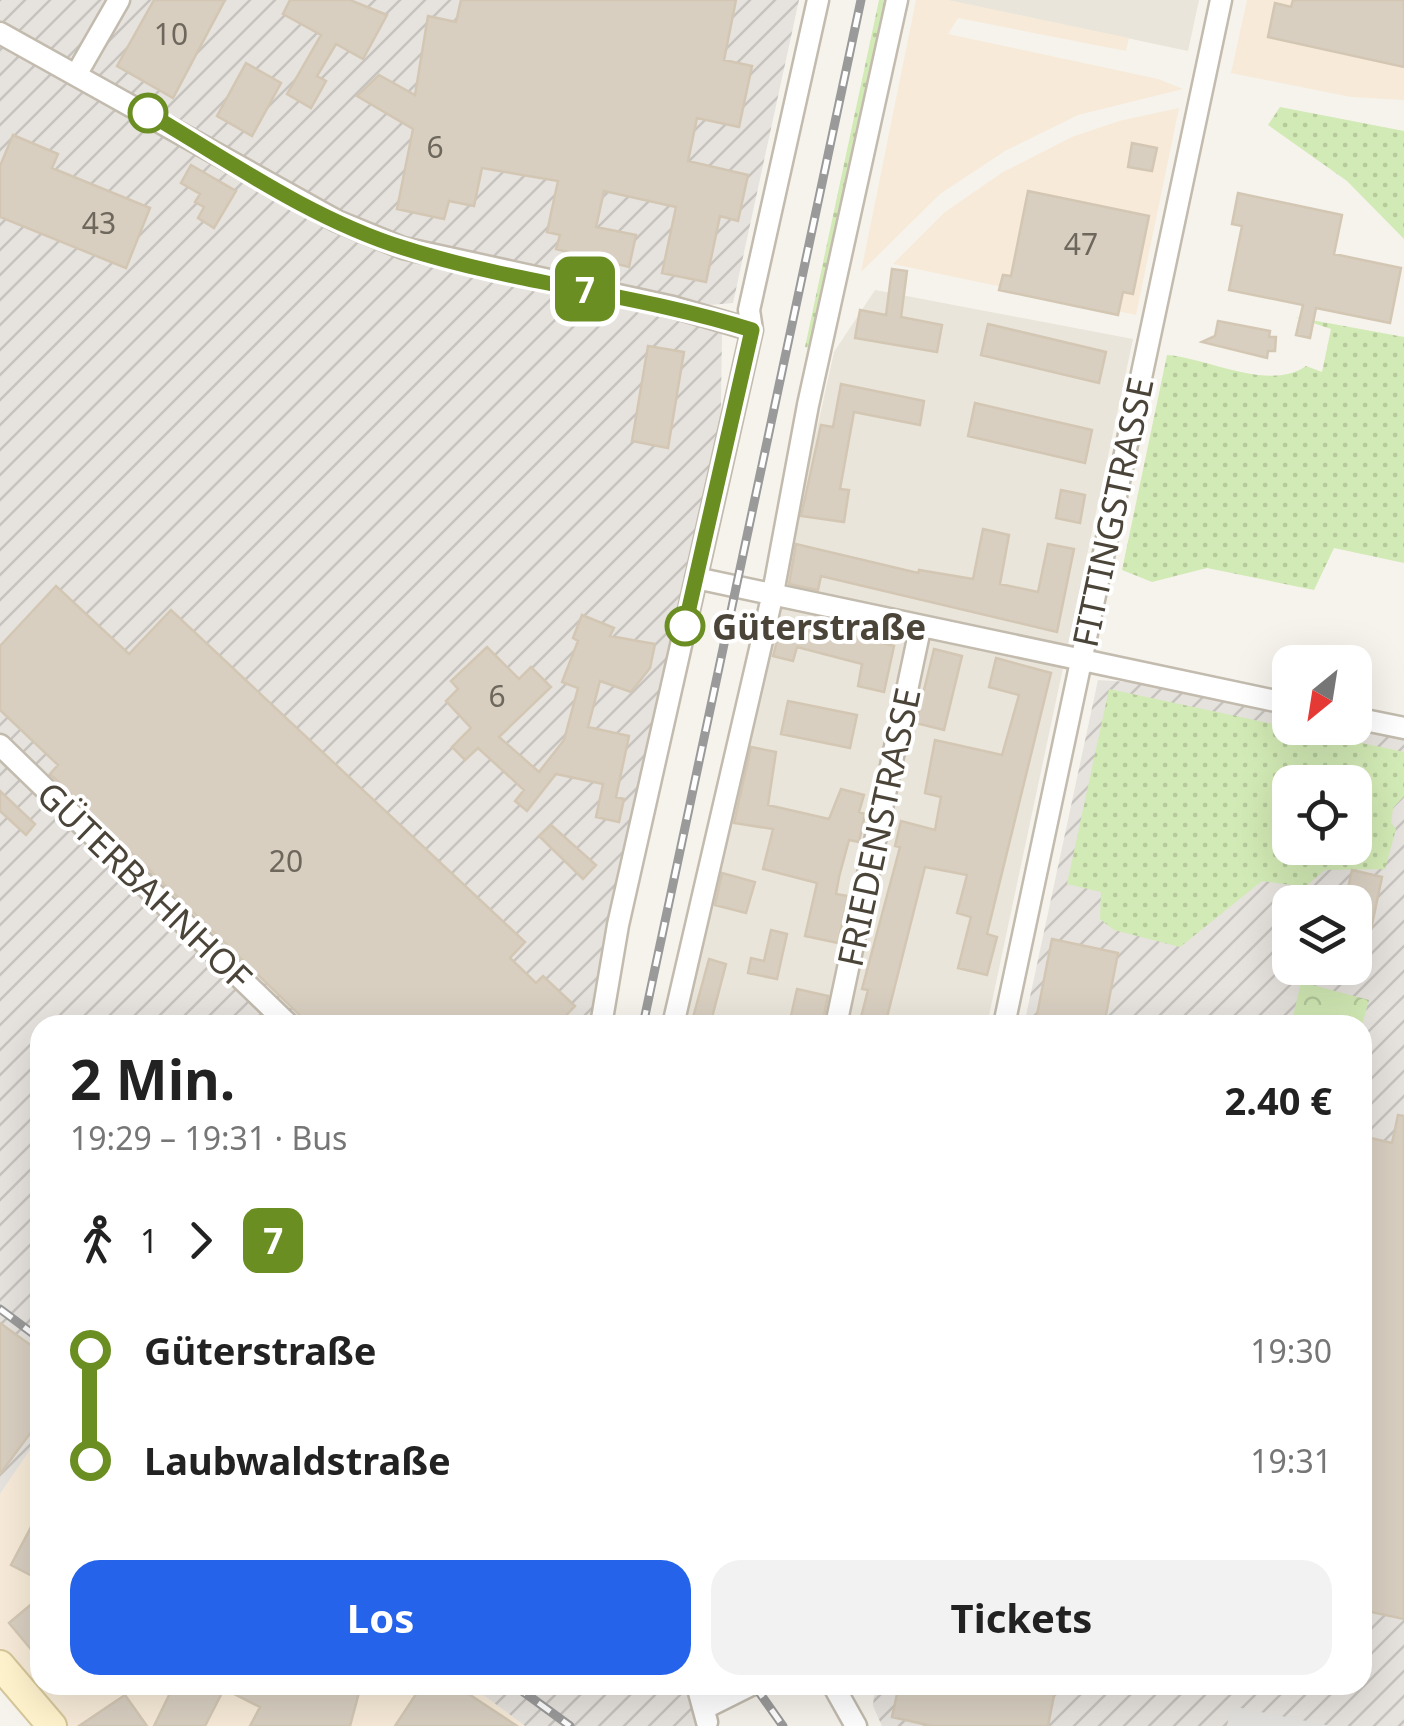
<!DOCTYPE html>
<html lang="de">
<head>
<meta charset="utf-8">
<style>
  :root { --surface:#fff; --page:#f2f2f2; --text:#222; --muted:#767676; --accent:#2563eb }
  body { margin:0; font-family:"Noto Sans",sans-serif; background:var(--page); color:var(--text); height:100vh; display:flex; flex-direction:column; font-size:38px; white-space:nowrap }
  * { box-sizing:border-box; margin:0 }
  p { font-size:32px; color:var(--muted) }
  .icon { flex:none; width:55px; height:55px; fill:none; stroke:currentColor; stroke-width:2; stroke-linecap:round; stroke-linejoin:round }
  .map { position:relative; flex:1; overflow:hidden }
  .details { position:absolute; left:30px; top:1015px; width:1342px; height:680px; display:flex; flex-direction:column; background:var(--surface); border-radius:30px; box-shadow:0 10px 40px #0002 }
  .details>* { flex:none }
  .badge { padding:0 20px; border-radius:15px; font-size:35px; line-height:65px }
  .needle { width:65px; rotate:210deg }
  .controls { position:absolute; left:1272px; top:645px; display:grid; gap:20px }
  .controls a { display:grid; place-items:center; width:100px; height:100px; border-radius:20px; background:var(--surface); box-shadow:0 10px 40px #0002; font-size:50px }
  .map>.badge { position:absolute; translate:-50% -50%; box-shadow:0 0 0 5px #fff }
  .legs { display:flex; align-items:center; gap:15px; height:110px; padding:0 40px; font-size:32px }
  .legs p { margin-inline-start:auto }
  .overview { display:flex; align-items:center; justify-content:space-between; height:170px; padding:0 40px }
  h1 { font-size:55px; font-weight:700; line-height:75px }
  .cta { display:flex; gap:20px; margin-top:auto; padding:20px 40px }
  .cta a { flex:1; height:115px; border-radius:30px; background:var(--accent); color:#fff; font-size:40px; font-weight:700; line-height:115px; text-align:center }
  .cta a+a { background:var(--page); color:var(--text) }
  ul { padding:0 40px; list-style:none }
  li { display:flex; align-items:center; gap:35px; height:110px; font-size:38px }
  li i { display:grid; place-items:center; width:15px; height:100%; margin:0 12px; background:currentColor }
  li i::after { content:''; width:25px; height:25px; margin:-12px; border:8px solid; border-radius:50%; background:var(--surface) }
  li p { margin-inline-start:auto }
  li:first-child i { background:linear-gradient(#0000 50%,currentColor 0) }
  li:last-child i { background:linear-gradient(currentColor 50%,#0000 0) }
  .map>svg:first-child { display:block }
</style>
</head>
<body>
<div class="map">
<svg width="1404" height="1726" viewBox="0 0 1404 1726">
  <defs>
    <pattern id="industrial-furrows" width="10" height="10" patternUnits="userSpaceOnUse" patternTransform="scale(2.5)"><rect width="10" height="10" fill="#e6e2dd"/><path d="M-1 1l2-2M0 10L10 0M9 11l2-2" fill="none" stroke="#c7c3be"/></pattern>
    <pattern id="grass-dots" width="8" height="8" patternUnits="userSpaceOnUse" patternTransform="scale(2.5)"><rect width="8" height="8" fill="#d2eab5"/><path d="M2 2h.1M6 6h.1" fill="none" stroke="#b6ca9c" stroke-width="1.8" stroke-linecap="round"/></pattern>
    <pattern id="forest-crowns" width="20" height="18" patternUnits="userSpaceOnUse" patternTransform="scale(2.5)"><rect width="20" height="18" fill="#d2eab5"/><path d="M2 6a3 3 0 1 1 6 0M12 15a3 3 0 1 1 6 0" fill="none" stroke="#b6ca9c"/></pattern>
  </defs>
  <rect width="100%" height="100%" fill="#f6f3ec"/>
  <!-- residential -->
  <path fill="#eae5da" d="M 947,0 L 1199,0 L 1188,51 Z
    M 875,290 L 1133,339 L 987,1025 L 685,1025 L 834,352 Z"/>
  <!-- commercial -->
  <path fill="#f7ead8" d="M 916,0 L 947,0 L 1129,38 L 1126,51 L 958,18 L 948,34 L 1158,79 L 1183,89 L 1078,115 L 1005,151 L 940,194 L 861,272 Z
    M 1247,0 L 1404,0 L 1404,100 L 1351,97 L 1231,73 Z
    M 1179,108 L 1136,315 L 893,264 L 945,212 L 1003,172 L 1072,137 L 1119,121 Z
    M 40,1435 L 40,1685 L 470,1685 L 525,1726 L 52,1726 L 0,1665 L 0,1494 Z"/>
  <!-- industrial -->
  <path fill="url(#industrial-furrows)" fill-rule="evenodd" d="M 0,0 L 799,0 L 733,303 L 675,308 L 722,334 L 720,469 L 601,1025 L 40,1025 L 40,1435 L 0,1494 Z
    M 1098,680 L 1129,682 L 1290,716 L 1290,728 L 1345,728 L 1404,740 L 1404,1726 L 882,1726 L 873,1706 L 875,1685 L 1362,1685 L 1362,1025 L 1024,1025 ZM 1290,782 L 1355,782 L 1355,848 L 1290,848 ZM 1290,902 L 1355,902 L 1355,968 L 1290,968 Z
    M 470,1685 L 697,1685 L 701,1726 L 525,1726 Z"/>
  <!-- grass -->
  <path fill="url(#grass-dots)" fill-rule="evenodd" d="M 879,0 L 887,0 L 813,349 L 805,347 Z
    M 1280,107 L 1404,131 L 1404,239 L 1347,181 L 1268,125 Z
    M 1295,317 L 1404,337 L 1404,563 L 1334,548 L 1314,590 L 1207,568 L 1152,582 L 1122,570 L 1167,355 C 1208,358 1269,392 1306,366 L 1322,372 L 1331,329 Z
    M 1109,689 L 1404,752 L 1404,796 L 1393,808 L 1391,823 L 1396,829 L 1385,869 L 1325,870 L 1305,887 L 1262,881 L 1180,947 L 1114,930 L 1100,919 L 1101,892 L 1067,884 ZM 1290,782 L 1355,782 L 1355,848 L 1290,848 Z"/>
  <!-- forest -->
  <path fill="url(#forest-crowns)" d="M 1301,982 L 1369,1000 L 1362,1025 L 1291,1025 Z"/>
  <!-- parking -->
  <path fill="#e5e3e0" d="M 1231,1706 L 1331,1726 L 1227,1726 Z"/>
  <!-- building -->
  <path fill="#d8cfc1" stroke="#d3c7b4" stroke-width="2.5" d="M 154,0 L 225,0 L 173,98 L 117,66 Z
    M 290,0 L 350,0 L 387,15 L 363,59 L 336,44 L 317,76 L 326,81 L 311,108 L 287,94 L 321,35 L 283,14 Z
    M 461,0 L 736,0 L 724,60 L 752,66 L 739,127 L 697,118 L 688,161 L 748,175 L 738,221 L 720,216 L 706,282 L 662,273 L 676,207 L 604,191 L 596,227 L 636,235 L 629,267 L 556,249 L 560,235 L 547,232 L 558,181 L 482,168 L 474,206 L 449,201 L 444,219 L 397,209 L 413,129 L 357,96 L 379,75 L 415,95 L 428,16 L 456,22 Z
    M 1293,0 L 1404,0 L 1404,67 L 1268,37 L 1275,3 L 1291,7 Z
    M 246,63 L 281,83 L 252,136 L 217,116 Z
    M 13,135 L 58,154 L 52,168 L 150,208 L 126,268 L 0,217 L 0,166 Z
    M 1132,143 L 1157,148 L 1152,171 L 1128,167 Z
    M 191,165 L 236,191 L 214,228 L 198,218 L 204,207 L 195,202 L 200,194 L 181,183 Z
    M 1028,191 L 1149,216 L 1133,294 L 1123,292 L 1118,315 L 999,290 L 1003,275 L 1011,276 Z
    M 1238,193 L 1342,215 L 1334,254 L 1401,268 L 1390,323 L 1316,308 L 1310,338 L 1296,335 L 1303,305 L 1229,290 L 1242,226 L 1232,224 Z
    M 892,269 L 907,271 L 901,317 L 942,325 L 937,352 L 855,338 L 860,310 L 886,315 Z
    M 1218,321 L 1270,331 L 1269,337 L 1276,337 L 1275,351 L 1268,351 L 1267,358 L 1202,342 L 1215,336 Z
    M 988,324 L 1106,352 L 1099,383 L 981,355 Z
    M 648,346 L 684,352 L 668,448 L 632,441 Z
    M 841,384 L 924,401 L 920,425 L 854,412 L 840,489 L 849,490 L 844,522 L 801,516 L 821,425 L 833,427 Z
    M 975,403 L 1092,430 L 1085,463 L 968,436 Z
    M 1061,490 L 1085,495 L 1080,523 L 1056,518 Z
    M 983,529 L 1009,535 L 1000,584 L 1024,589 L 1038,592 L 1048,544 L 1074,549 L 1057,632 L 821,576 L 818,590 L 789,584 L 796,544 L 918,573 L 919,570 L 973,579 Z
    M 56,586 L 129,654 L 171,610 L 525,942 L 510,958 L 536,983 L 543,976 L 575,1006 L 557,1025 L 310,1025 L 50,774 L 58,765 L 0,710 L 0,646 Z
    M 582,615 L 614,628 L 610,636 L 655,644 L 650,668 L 631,692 L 600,681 L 588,727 L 629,736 L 616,797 L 624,799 L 619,822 L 596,817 L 603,784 L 556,774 L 527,811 L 515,801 L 524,790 L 478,748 L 465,760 L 452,747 L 471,728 L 446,701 L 458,689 L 451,681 L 487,647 L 519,679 L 531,667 L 551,687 L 499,737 L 539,772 L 564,740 L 578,688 L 562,682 L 578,641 L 573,638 Z
    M 783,619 L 894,646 L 884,692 L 858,686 L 862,664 L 797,647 L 793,661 L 773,656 Z
    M 934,649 L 962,656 L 944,730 L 916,723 Z
    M 996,658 L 1051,673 L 987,934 L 997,937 L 987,975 L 958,968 L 971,917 L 957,913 L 967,875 L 925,867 L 885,1025 L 859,1025 L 868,990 L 862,989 L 900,847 L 895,846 L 901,821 L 935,830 L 941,797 L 925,793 L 935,740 L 1002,755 L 1019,695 L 989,687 Z
    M 788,701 L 857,715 L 850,748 L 781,734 Z
    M 751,747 L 776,752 L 768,805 L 829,819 L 841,789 L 864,795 L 859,812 L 865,814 L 859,842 L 849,840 L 839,877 L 836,894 L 848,896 L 838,943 L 805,936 L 817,883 L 763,869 L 773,829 L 734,823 Z
    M 0,791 L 35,824 L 26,835 L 0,811 Z
    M 551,825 L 596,865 L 583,879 L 539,836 Z
    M 1352,870 L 1382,877 L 1369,939 L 1355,936 L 1355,902 L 1345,902 Z
    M 722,873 L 755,882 L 746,913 L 715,905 Z
    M 771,930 L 787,934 L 777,979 L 748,973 L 751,958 L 764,961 Z
    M 1052,939 L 1118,953 L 1104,1025 L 1035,1025 Z
    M 709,959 L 726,964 L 710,1025 L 691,1025 Z
    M 797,989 L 828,996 L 822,1025 L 789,1025 Z
    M 1398,1115 L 1404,1116 L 1404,1619 L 1362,1610 L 1362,1136 L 1392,1143 Z
    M 0,1323 L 40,1352 L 40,1420 L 0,1474 Z
    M 40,1510 L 40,1580 L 11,1565 Z
    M 40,1597 L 40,1660 L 9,1623 Z
    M 174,1685 L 361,1685 L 350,1726 L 250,1726 L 260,1707 L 224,1689 L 205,1726 L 154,1726 Z
    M 422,1685 L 455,1685 L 517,1726 L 395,1726 Z
    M 899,1685 L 1056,1685 L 1048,1726 L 932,1726 L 892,1717 Z
    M 125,1695 L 147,1726 L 79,1726 Z"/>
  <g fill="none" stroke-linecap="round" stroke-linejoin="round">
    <!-- street casing -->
    <g stroke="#c2bbae" stroke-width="25">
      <path id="street" d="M 0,33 L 337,221 L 403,248 L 673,307 L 752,330
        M 76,75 L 119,0
        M 696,578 L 1290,704
        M 1355,718 L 1404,728
        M 0,745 L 289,1025
        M 601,1025 L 618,925 L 752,330 L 749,310 L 818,0
        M 673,1025 L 773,593 L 808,405 L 897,0
        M 836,1025 L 920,629
        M 1004,1025 L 1221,0
        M 697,1685 L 707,1722
        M 833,1685 L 856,1726
        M 705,1708 L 751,1685"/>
    </g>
    <!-- secondary casing -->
    <g stroke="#d6c79b" stroke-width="32">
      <path id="secondary" d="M 0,1665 L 52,1726"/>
    </g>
    <!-- street -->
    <use href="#street" stroke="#fff" stroke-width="20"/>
    <!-- secondary -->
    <use href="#secondary" stroke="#fff3cd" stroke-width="28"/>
    <!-- rail casing -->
    <g stroke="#9a9a9a" stroke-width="9">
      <path id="rail" d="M 643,1025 L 861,0
        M 0,1309 L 40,1339
        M 514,1685 L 570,1726
        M 754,1685 L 783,1726"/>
    </g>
    <!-- rail -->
    <use href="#rail" stroke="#fff" stroke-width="5" stroke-dasharray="15" stroke-linecap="butt"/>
  </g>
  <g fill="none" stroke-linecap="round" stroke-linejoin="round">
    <!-- line-1 casing -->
    <g stroke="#fff" stroke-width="22">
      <path id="line-1" d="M 148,113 C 229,161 313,220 404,248 C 517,284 638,294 752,330 L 685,626"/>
    </g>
    <!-- line-1 -->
    <use href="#line-1" stroke="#6b8e23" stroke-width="15"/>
  </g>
  <!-- markers -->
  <g fill="#fff" stroke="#6b8e23" stroke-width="5">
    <circle cx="148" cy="113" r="18"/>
    <circle cx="685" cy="626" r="18"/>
  </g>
  <g text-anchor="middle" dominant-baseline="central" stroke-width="8" stroke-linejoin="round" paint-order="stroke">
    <!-- number labels -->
    <g font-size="30" fill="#6e675b">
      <text x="171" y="33">10</text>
      <text x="435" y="146">6</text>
      <text x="99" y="222">43</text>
      <text x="1081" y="243">47</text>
      <text x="497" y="695">6</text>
      <text x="286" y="860">20</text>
    </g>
    <!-- street labels -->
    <g font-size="35" fill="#4b4439" stroke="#fff">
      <text transform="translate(1112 512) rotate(-78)">FITTINGSTRASSE</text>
      <text transform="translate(878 827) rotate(-78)">FRIEDENSTRASSE</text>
      <text transform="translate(145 885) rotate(44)">GÜTERBAHNHOF</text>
    </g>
    <!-- stop labels -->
    <g font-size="35" font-weight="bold" fill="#4b4439" stroke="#fff" text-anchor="start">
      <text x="712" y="626">Güterstraße</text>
    </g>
  </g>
</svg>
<div class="controls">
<a><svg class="needle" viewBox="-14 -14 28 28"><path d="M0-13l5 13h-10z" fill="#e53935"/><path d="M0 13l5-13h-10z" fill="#767676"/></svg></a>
<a><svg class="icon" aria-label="locate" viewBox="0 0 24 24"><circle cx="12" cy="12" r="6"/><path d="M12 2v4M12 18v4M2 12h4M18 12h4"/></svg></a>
<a><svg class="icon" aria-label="layers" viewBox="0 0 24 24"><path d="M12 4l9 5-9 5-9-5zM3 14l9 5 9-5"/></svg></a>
</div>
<b class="badge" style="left:585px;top:289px;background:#6b8e23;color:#fff">7</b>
<section class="details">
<div class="overview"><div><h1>2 Min.</h1><p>19:29 – 19:31 · Bus</p></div><b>2.40 €</b></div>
<div class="legs"><svg class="icon" aria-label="walk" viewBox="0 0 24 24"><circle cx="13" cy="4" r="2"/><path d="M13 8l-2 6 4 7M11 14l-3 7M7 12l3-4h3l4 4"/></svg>1<svg class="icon" aria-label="forward" viewBox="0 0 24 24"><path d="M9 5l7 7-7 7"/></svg><b class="badge" style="background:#6b8e23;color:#fff">7</b></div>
<ul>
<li><i style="color:#6b8e23"></i><b>Güterstraße</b><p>19:30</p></li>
<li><i style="color:#6b8e23"></i><b>Laubwaldstraße</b><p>19:31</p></li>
</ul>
<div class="cta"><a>Los</a><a>Tickets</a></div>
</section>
</div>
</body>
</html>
